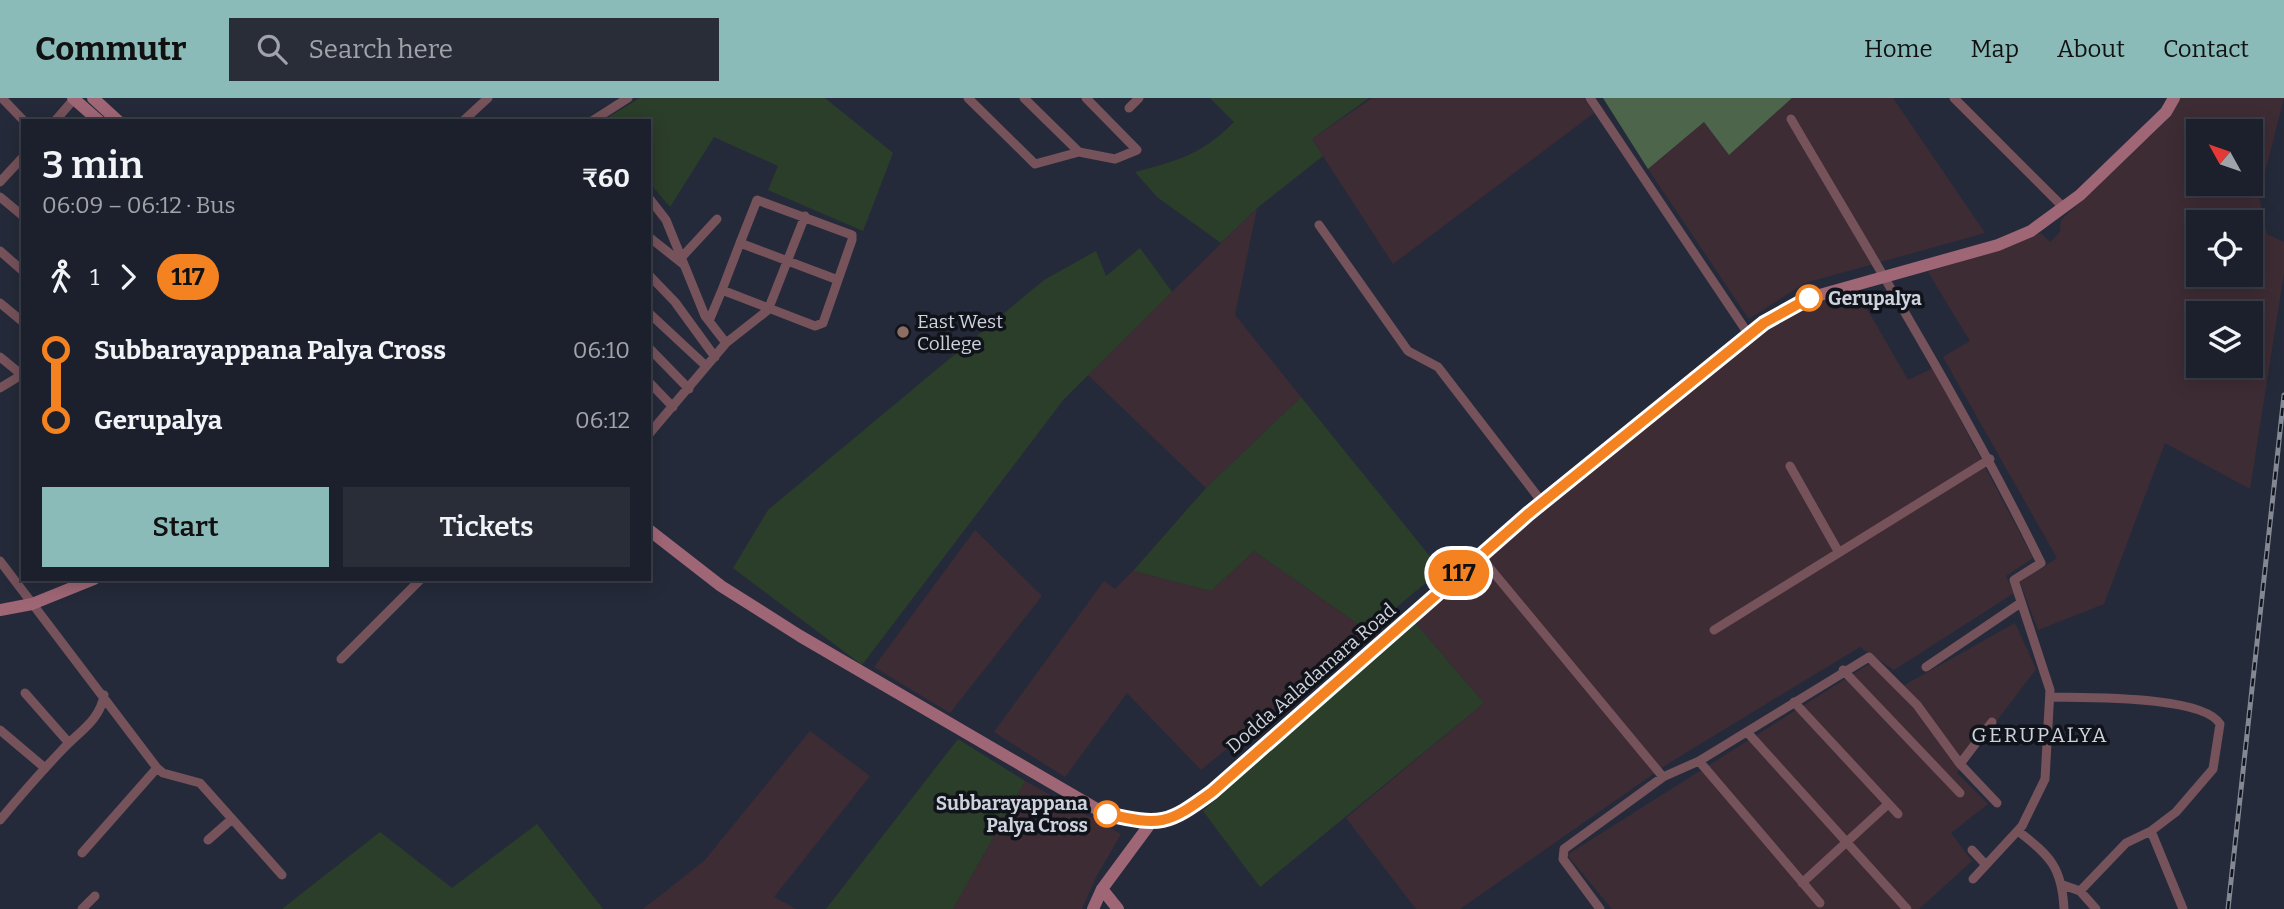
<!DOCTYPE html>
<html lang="en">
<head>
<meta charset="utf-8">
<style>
  :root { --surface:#1c202c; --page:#292d38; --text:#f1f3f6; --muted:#a0a3a9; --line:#3a3e48; --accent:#8bbbb9 }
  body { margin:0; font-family:Bitter,serif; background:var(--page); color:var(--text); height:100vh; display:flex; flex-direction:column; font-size:26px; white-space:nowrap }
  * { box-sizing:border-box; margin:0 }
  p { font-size:23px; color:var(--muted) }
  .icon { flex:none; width:38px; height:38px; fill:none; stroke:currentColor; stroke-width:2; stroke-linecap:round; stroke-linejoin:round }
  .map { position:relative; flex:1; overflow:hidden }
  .panel { position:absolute; left:21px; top:21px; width:630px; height:462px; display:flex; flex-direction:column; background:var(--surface); border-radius:0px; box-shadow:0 4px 18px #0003,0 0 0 2px var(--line) }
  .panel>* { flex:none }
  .badge { padding:0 14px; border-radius:23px; font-size:24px; line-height:46px }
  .needle { width:46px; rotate:310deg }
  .tools { position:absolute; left:2186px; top:21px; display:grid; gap:14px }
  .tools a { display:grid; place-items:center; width:77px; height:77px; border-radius:0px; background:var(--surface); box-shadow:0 4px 18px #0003,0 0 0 2px var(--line); font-size:35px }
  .map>.badge { position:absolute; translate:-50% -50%; box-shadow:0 0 0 4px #fff }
  .legs { display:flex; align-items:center; gap:10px; height:77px; padding:0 21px; font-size:23px }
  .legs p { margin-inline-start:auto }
  .summary { display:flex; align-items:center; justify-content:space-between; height:119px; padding:0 21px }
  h1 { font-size:38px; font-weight:600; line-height:52px }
  .action { display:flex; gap:14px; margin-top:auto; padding:14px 21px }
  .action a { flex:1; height:80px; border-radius:0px; background:var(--accent); color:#111; font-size:28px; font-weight:600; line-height:80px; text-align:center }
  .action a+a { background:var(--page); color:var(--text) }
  ul { padding:0 21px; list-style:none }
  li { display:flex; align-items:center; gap:24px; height:70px; font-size:26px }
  li i { display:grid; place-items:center; width:10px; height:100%; margin:0 9px; background:currentColor }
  li i::after { content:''; width:18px; height:18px; margin:-9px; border:5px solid; border-radius:50%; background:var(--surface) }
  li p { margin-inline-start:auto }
  li:first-child i { background:linear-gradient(#0000 50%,currentColor 0) }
  li:last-child i { background:linear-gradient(currentColor 50%,#0000 0) }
  header { display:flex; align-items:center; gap:42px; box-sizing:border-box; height:98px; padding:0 35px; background:var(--accent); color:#111 }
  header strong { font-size:33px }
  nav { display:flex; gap:38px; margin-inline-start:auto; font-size:24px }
  .search { width:490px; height:63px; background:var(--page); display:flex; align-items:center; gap:18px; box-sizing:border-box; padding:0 24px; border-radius:0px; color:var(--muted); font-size:26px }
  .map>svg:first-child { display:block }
</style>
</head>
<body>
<header>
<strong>Commutr</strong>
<div class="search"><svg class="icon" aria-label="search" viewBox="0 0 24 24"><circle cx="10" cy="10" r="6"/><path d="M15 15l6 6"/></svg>Search here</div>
<nav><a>Home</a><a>Map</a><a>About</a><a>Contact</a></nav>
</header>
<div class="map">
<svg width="2284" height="811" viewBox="0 0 2284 811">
  <rect width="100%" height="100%" fill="#252a3a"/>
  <!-- industrial -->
  <path fill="#3e2c34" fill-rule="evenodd" d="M 1372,0 L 1584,0 L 1594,15 L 1393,166 L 1312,41 Z
    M 1792,0 L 1893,0 L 1985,135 L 1805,185 L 1749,221 L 1648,71 L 1704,24 L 1729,57 Z
    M 2178,0 L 2284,0 L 2259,98 L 2267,136 L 2284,144 L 2284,175 L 2250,391 L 2165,345 L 2104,506 L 2038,532 L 2020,484 L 2057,460 L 1943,259 L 1970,243 L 1928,174 L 2041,135 L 2050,144 L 2060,134 L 2061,122 L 2165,24 ZM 2198,33 L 2250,33 L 2250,86 L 2198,86 ZM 2198,124 L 2250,124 L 2250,177 L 2198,177 ZM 2198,215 L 2250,215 L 2250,268 L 2198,268 Z
    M 1257,110 L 1235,217 L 1301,299 L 1206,390 L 1088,277 Z
    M 1859,197 L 1908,282 L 1933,270 L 2033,460 L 2006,478 L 2014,495 L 1894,572 L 1860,549 L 1669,665 L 1460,811 L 1416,811 L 1346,720 L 1484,605 L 1413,522 L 1522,429 L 1772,228 L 1820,201 Z
    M 975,432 L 1042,498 L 950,615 L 874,569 Z
    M 1254,453 L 1368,533 L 1201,672 L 1127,595 L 1065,679 L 994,634 L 1104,483 L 1115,491 L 1133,473 L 1211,493 Z
    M 2015,525 L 2036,571 L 1957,675 L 1988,706 L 1951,735 L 1972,763 L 1919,811 L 1612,811 L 1567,757 L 1869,566 L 1901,589 Z
    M 810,633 L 870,678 L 774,799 L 796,811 L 643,811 L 704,763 Z
    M 1025,683 L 1121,736 L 1096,779 L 1082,811 L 953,811 Z"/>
  <!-- green -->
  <path fill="#2b3e29" d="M 640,0 L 825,0 L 893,55 L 863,133 L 768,92 L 778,68 L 714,39 L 670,109 L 649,84 L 649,23 L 602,23 Z
    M 1210,0 L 1369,0 L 1312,41 L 1323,58 L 1257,110 L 1221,145 L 1157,99 L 1135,74 C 1177,63 1203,56 1234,24 Z
    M 1140,150 L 1172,194 L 1064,301 L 862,567 L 733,470 L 768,412 L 1044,182 L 1096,153 L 1106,178 Z
    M 1301,299 L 1441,472 L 1368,533 L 1254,453 L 1211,493 L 1133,473 L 1206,390 Z
    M 1413,522 L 1484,605 L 1260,789 L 1203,713 Z
    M 958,641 L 1025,683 L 953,811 L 826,811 Z
    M 537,726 L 603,811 L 282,811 L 380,734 L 452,790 Z"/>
  <!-- forest -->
  <path fill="#4d654a" d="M 1603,0 L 1792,0 L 1729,57 L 1704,24 L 1648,71 Z"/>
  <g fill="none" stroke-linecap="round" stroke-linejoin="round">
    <!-- street -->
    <path stroke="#76525b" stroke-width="9" d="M 2,0 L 24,23
      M 968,0 L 1035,66 L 1079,54 L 1115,61 L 1137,52 L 1086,0
      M 1024,0 L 1079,54
      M 1590,0 L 1749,237
      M 1954,0 L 2064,110
      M 1129,10 L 1139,0
      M 1791,21 C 1877,168 1966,312 2041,465 L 2014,482 L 2050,592 L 2045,681 L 2022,728 L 1973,781
      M 55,23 L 74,1
      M 463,23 L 488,0
      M 592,23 L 628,0
      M 0,84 L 23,59
      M 0,99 L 23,118
      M 649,100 L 666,122 L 705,218 L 726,245
      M 1319,127 L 1408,253 L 1438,269 L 1542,404
      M 649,139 L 683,166
      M 740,145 L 722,192 L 815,228 L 823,225 L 852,142 L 852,137 L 757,102 L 740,145 L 838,182
      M 0,153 L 23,173
      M 681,160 L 717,121
      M 649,177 L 675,204 L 715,259
      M 0,205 L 23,224
      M 649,215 L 706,268
      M 709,223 L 722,192
      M 649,250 L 689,291
      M 0,259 L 22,277
      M 649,284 L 673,309
      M 0,290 L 23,276
      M 649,336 L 726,245 L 768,212 L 805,118
      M 1790,368 L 1838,453
      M 1479,457 L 1663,679
      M 0,463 L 157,670 L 163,675 L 200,685 L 282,777
      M 1714,532 L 1990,361
      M 341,561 L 421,481
      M 1926,569 L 2019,506
      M 1843,572 L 1960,695
      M 25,595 L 69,645
      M 2050,599 C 2084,600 2203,597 2220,626 L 2213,671 L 2176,714 L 2151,733 L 2126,745 L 2080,793 L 2063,787
      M 1794,604 L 1898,716
      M 0,632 L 45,670
      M 1747,634 L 1907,811
      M 1699,663 L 1820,805
      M 1960,666 L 1992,624
      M 0,722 C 20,698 40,675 62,652 C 78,634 100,623 104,597
      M 2018,733 C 2050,758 2062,769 2064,811
      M 2151,733 L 2183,811
      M 208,742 L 232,721
      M 1972,752 L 1986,767
      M 82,755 L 157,670
      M 1802,785 L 1887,707
      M 2080,793 L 2096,811
      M 82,811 L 95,798
      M 1600,811 L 1563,761 L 1564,751 L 1663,679 L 1699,663 L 1869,559 L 1917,607 L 1960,666 L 1997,705"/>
    <!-- secondary -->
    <path stroke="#9f6676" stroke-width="12" d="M 73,0 L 99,23
      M 93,0 L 118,23
      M 649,432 L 721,488 L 800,538 L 1107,717 C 1161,728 1166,727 1212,694 L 1528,416 L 1764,225 L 1809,200 L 1998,147 L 2031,133 L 2080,97 L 2166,14 L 2174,0
      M 0,512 L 32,506 L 94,481
      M 1102,791 L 1118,811
      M 1093,811 L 1102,791 L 1150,726"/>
    <!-- rail casing -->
    <g stroke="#838894" stroke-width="5">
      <path id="rail" d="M 2228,811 L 2284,297"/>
    </g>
    <!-- rail -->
    <use href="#rail" stroke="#10131a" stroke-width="2.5" stroke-dasharray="8" stroke-linecap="butt"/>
  </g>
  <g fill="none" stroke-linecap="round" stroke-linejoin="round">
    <!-- line-1 casing -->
    <g stroke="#fff" stroke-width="16">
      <path id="line-1" d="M 1107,716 C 1161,728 1167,727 1212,694 L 1528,416 L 1764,225 L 1809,200"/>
    </g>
    <!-- line-1 -->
    <use href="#line-1" stroke="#f58220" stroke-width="10"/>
  </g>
  <!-- markers -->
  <g fill="#fff" stroke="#f58220" stroke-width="3.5">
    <circle cx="1809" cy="200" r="12"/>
    <circle cx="1107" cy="716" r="12"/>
  </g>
  <circle fill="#8d6e63" stroke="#10131a" stroke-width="2.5" cx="903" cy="234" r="7"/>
  <g text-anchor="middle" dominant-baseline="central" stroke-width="7" stroke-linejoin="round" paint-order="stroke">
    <!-- stop labels -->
    <g font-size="19" font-weight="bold" fill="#ced2dc" stroke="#10131a" text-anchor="start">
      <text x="1828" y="200">Gerupalya</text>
      <text x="1088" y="705" text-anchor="end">Subbarayappana<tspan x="1088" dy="22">Palya Cross</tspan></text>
    </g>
    <!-- poi labels -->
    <g font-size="19" fill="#ced2dc" stroke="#10131a" text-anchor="start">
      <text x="917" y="223">East West<tspan x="917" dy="22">College</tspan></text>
    </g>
    <!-- street labels -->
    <g font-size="19" fill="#ced2dc" stroke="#10131a">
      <text transform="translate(1311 580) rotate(-41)">Dodda Aaladamara Road</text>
    </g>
    <!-- neighbourhood labels -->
    <g font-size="21" letter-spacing="2" fill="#ced2dc" stroke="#10131a">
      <text x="2040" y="637">GERUPALYA</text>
    </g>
  </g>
</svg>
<div class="tools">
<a><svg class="needle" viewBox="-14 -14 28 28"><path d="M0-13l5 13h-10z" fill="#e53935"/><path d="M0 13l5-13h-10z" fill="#a0a3a9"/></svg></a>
<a><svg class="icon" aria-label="locate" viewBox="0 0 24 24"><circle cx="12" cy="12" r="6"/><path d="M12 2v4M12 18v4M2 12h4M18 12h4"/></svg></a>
<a><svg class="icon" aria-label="layers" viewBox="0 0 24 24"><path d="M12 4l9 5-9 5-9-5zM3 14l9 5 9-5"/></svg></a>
</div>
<b class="badge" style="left:1459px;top:475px;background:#f58220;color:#111">117</b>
<section class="panel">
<div class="summary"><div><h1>3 min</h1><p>06:09 – 06:12 · Bus</p></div><b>₹60</b></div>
<div class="legs"><svg class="icon" aria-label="walk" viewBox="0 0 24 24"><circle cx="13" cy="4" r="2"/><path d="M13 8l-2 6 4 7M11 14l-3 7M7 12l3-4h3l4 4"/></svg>1<svg class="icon" aria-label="forward" viewBox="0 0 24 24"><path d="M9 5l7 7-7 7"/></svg><b class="badge" style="background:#f58220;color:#111">117</b></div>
<ul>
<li><i style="color:#f58220"></i><b>Subbarayappana Palya Cross</b><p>06:10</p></li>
<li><i style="color:#f58220"></i><b>Gerupalya</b><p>06:12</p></li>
</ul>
<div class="action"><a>Start</a><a>Tickets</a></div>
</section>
</div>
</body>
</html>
